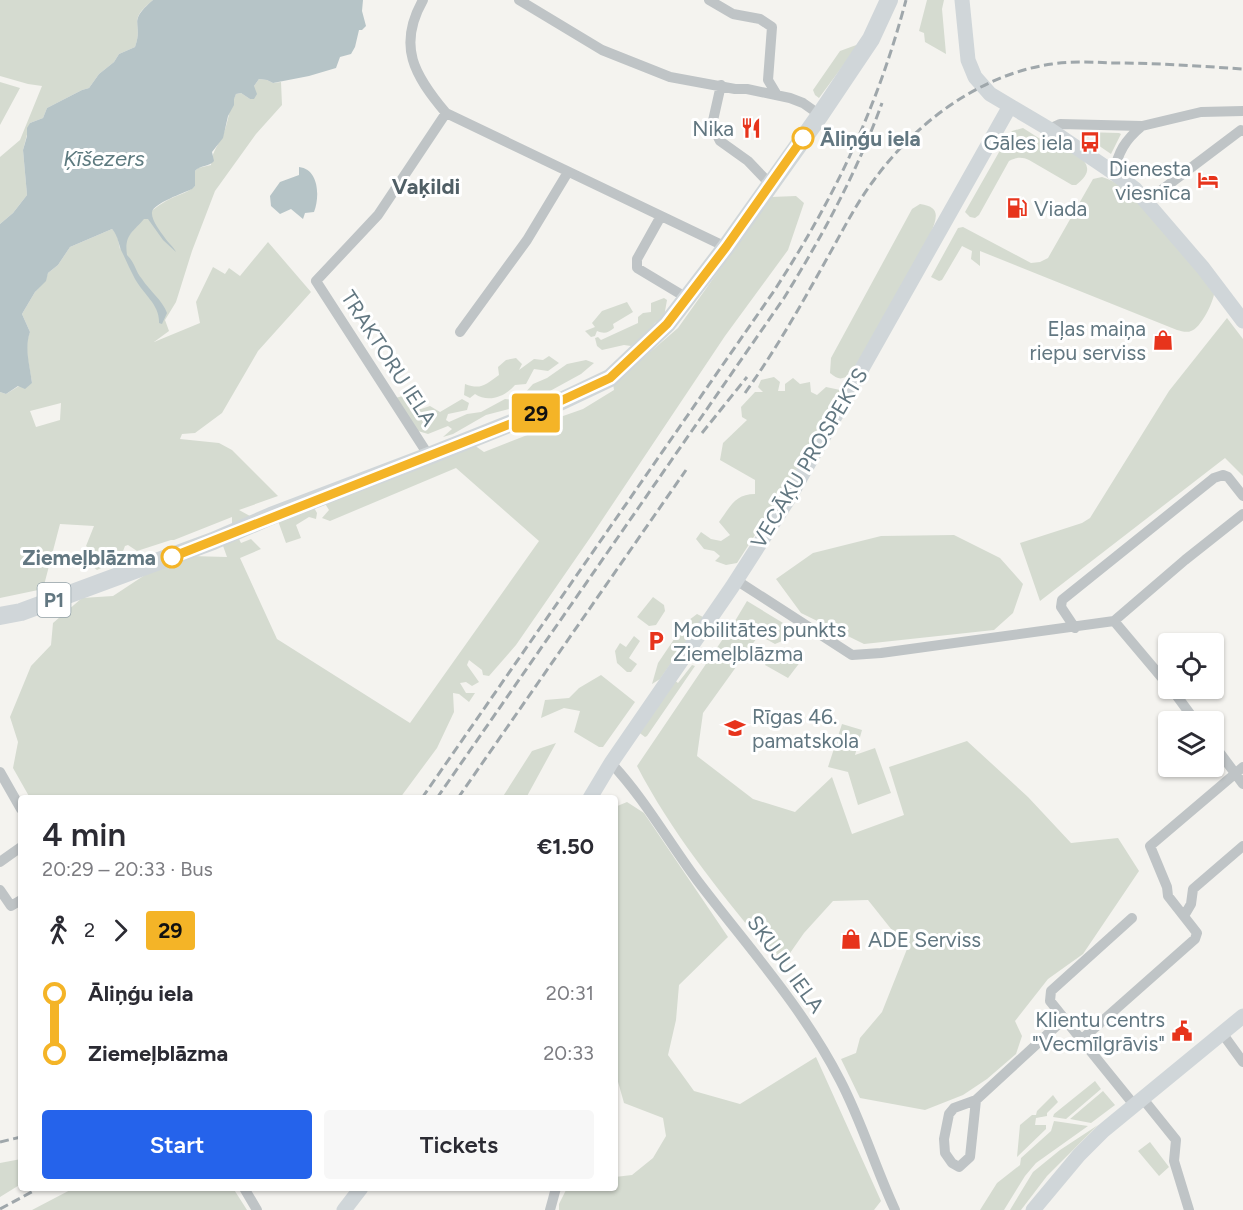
<!DOCTYPE html>
<html lang="en">
<head>
<meta charset="utf-8">
<style>
  :root { --surface:#fff; --page:#f7f7f7; --text:#2b2b33; --muted:#7c7c81; --accent:#2563eb }
  body { margin:0; font-family:Figtree,sans-serif; background:var(--page); color:var(--text); height:100vh; display:flex; flex-direction:column; font-size:22px; white-space:nowrap }
  * { box-sizing:border-box; margin:0 }
  p { font-size:20px; color:var(--muted) }
  .icon { flex:none; width:33px; height:33px; fill:none; stroke:currentColor; stroke-width:2; stroke-linecap:round; stroke-linejoin:round }
  .map { position:relative; flex:1; overflow:hidden }
  .side { position:absolute; left:18px; top:795px; width:600px; height:396px; display:flex; flex-direction:column; background:var(--surface); border-radius:6px; box-shadow:0 2px 4px #0004 }
  .side>* { flex:none }
  .badge { padding:0 12px; border-radius:4px; font-size:21px; line-height:39px }
  .controls { position:absolute; left:1158px; top:633px; display:grid; gap:12px }
  .controls a { display:grid; place-items:center; width:66px; height:66px; border-radius:6px; background:var(--surface); box-shadow:0 2px 4px #0004; font-size:30px }
  .map>.badge { position:absolute; translate:-50% -50%; box-shadow:0 0 0 3px #fff }
  .legs { display:flex; align-items:center; gap:9px; height:66px; padding:0 24px; font-size:20px }
  .legs p { margin-inline-start:auto }
  .head { display:flex; align-items:center; justify-content:space-between; height:102px; padding:0 24px }
  h1 { font-size:33px; font-weight:600; line-height:45px }
  .button { display:flex; gap:12px; margin-top:auto; padding:12px 24px }
  .button a { flex:1; height:69px; border-radius:6px; background:var(--accent); color:#fff; font-size:24px; font-weight:600; line-height:69px; text-align:center }
  .button a+a { background:var(--page); color:var(--text) }
  ul { padding:0 24px; list-style:none }
  li { display:flex; align-items:center; gap:21px; height:60px; font-size:22px }
  li i { display:grid; place-items:center; width:9px; height:100%; margin:0 8px; background:currentColor }
  li i::after { content:''; width:15px; height:15px; margin:-8px; border:4px solid; border-radius:50%; background:var(--surface) }
  li p { margin-inline-start:auto }
  li:first-child i { background:linear-gradient(#0000 50%,currentColor 0) }
  li:last-child i { background:linear-gradient(currentColor 50%,#0000 0) }
  .map>svg:first-child { display:block }
</style>
</head>
<body>
<div class="map">
<svg width="1243" height="1210" viewBox="0 0 1243 1210">
  <rect width="100%" height="100%" fill="#f4f3ef"/>
  <!-- green -->
  <path fill="#d5dbd0" fill-rule="evenodd" d="M 0,0 L 153,0 C 126,22 144,22 135,47 L 119,54 L 114,62 L 99,74 L 89,88 L 82,90 L 47,108 L 43,118 L 30,123 L 23,150 L 27,195 L 13,213 L 0,224 L 0,157 L 20,140 L 42,86 L 28,84 L 0,76 Z
    M 927,0 L 944,0 L 942,9 L 946,54 L 925,42 L 924,33 L 919,31 Z
    M 859,44 L 819,98 L 815,95 L 813,90 L 840,51 Z
    M 259,79 L 267,80 L 273,83 L 281,82 L 282,105 L 256,134 L 215,191 L 192,251 L 176,302 L 165,320 L 169,331 L 154,342 L 200,323 L 196,302 L 213,267 L 225,274 L 229,268 L 240,276 L 268,242 L 311,292 L 258,351 L 222,413 L 195,433 L 182,434 L 180,439 L 219,443 L 232,450 L 278,496 L 239,510 L 250,516 L 232,524 L 232,517 L 174,540 L 171,540 L 137,551 L 128,545 L 125,546 L 120,559 L 97,570 L 92,566 L 81,568 L 78,559 L 94,552 L 86,546 L 94,526 L 60,524 L 43,589 L 0,598 L 0,392 L 6,394 L 19,386 L 32,383 C 30,366 23,348 30,332 L 22,314 L 35,292 L 45,281 L 48,273 L 58,265 L 70,247 L 112,229 L 117,235 L 120,249 C 132,230 146,212 166,201 C 176,195 186,194 195,186 L 195,171 L 198,168 L 211,165 C 212,153 216,148 221,139 C 228,127 229,106 236,94 L 241,93 L 250,99 L 254,86 ZM 61,403 L 60,420 L 36,427 L 30,411 Z
    M 0,82 L 20,88 L 0,125 Z
    M 1023,128 L 1056,149 L 1059,146 C 1077,153 1102,166 1076,185 L 1072,185 L 1029,160 C 1022,157 1017,157 1009,161 L 979,215 L 975,218 L 970,217 L 965,212 L 1007,138 L 1012,131 Z
    M 1083,132 L 1119,133 L 1121,134 L 1111,154 L 1095,143 L 1096,139 L 1091,136 L 1088,138 L 1081,134 Z
    M 1102,177 C 1140,187 1190,262 1214,294 C 1213,303 1200,329 1191,331 C 1187,333 1181,331 1177,330 L 980,251 L 980,266 L 971,259 L 972,251 L 962,246 L 942,280 L 939,281 L 931,277 L 958,228 L 963,227 L 1031,263 L 1040,262 L 1048,258 L 1093,179 Z
    M 796,196 L 804,203 L 788,250 L 725,336 L 592,535 L 516,645 L 489,676 L 483,675 L 482,670 L 469,660 L 467,665 L 479,682 L 472,686 L 466,682 L 460,683 L 466,693 L 475,693 L 469,702 L 459,694 L 453,693 L 454,712 L 437,748 L 400,798 L 30,798 L 13,768 L 18,742 L 10,717 L 31,666 L 51,645 L 53,623 L 82,598 L 113,596 L 154,569 L 190,556 L 227,557 L 222,543 L 238,537 L 241,543 L 251,539 L 261,549 L 240,558 L 277,639 L 410,723 L 539,541 L 456,468 L 330,521 L 322,518 L 329,510 L 324,502 L 474,445 L 484,452 L 535,432 L 546,422 L 583,409 L 614,390 L 613,384 L 678,328 L 771,197 Z
    M 920,204 C 941,207 937,217 931,233 L 851,374 C 842,380 838,380 830,373 L 831,358 L 912,209 Z
    M 664,298 L 667,300 L 664,317 L 655,323 L 647,333 L 631,346 L 624,345 L 602,350 L 597,346 L 595,338 L 598,337 L 601,340 L 638,323 L 638,317 L 643,313 L 651,312 L 651,303 Z
    M 627,302 L 633,312 L 613,324 L 614,328 C 608,333 604,334 597,331 L 595,336 L 591,337 L 585,331 L 595,327 L 592,323 L 602,311 Z
    M 1227,318 L 1243,339 L 1243,476 L 1225,458 L 1040,601 L 1020,543 L 1082,523 L 1090,518 L 1169,391 Z
    M 549,356 L 559,363 L 548,371 L 534,369 L 526,384 L 515,385 C 505,397 488,403 475,394 L 470,398 L 464,395 L 465,384 C 481,390 485,385 499,375 L 498,367 L 506,360 L 516,358 L 522,364 L 519,370 L 534,359 L 543,360 Z
    M 586,360 L 594,363 L 581,374 L 550,391 L 546,397 L 532,403 L 486,415 L 453,434 L 443,437 L 452,429 L 448,426 L 428,434 L 418,431 L 391,399 L 403,396 L 421,409 L 430,406 L 440,412 L 462,399 L 469,403 L 467,410 L 448,414 L 446,420 L 449,422 L 467,414 L 481,412 L 505,399 L 514,400 L 523,395 L 533,384 L 547,378 L 567,364 Z
    M 774,377 L 780,382 L 778,391 L 785,391 L 785,384 L 793,378 L 800,384 L 810,382 L 811,392 L 817,395 L 826,387 L 845,391 L 791,479 L 737,563 L 726,565 L 715,561 L 720,556 L 714,551 L 704,549 L 696,539 L 701,532 L 711,539 L 721,541 L 730,535 L 719,522 C 730,507 735,494 755,494 L 755,480 L 720,460 L 723,443 L 747,420 L 742,417 L 741,407 L 755,392 L 763,392 L 758,387 L 761,380 Z
    M 313,506 L 317,513 L 316,519 L 309,517 L 296,525 L 301,538 L 286,543 L 278,521 Z
    M 954,535 L 1000,558 L 1023,584 L 1013,613 L 994,630 L 864,644 L 801,613 L 776,579 L 813,553 L 881,536 Z
    M 653,597 L 664,605 L 665,611 L 656,625 L 649,626 L 637,617 Z
    M 747,601 L 788,626 L 794,636 L 775,644 L 759,635 L 703,713 L 697,756 L 753,799 L 795,812 L 832,777 L 852,834 L 904,815 L 889,767 L 967,741 L 1028,797 L 1071,843 L 1118,838 L 1139,871 L 1083,954 L 1048,979 L 1015,1021 L 1022,1036 L 1016,1054 L 987,1079 L 963,1095 L 925,1110 L 860,1098 L 841,1059 L 856,1053 L 860,1038 L 882,1012 L 907,949 L 868,900 L 833,901 L 804,933 L 781,966 C 728,902 675,839 637,766 L 735,621 Z
    M 697,614 L 703,617 L 660,679 L 652,684 L 658,663 L 685,623 Z
    M 634,636 L 640,641 L 629,658 L 637,664 L 631,672 L 627,672 L 617,663 L 615,651 L 620,643 L 626,647 Z
    M 775,648 L 789,657 L 794,651 L 804,657 L 788,678 L 765,665 Z
    M 692,665 L 695,666 L 647,736 L 645,737 L 637,731 L 673,679 L 678,683 Z
    M 601,675 L 635,702 L 603,747 L 599,747 L 574,732 L 580,711 L 564,708 L 541,718 L 545,700 L 569,698 L 579,688 Z
    M 842,724 L 862,730 L 855,755 L 875,748 L 891,793 L 858,805 L 848,772 L 828,767 Z
    M 556,743 L 526,798 L 502,798 L 532,751 Z
    M 627,802 L 644,813 L 728,937 L 679,985 L 676,1020 L 668,1055 L 694,1091 L 740,1104 L 816,1057 L 881,1201 L 874,1210 L 559,1210 L 559,1204 L 567,1188 L 615,1188 L 615,1177 L 632,1175 L 653,1158 L 666,1136 L 663,1118 L 624,1103 L 615,1071 L 615,807 Z
    M 1095,1081 L 1101,1089 L 1066,1119 L 1053,1117 L 1054,1114 Z
    M 1103,1091 L 1115,1105 L 1091,1123 L 1070,1119 Z
    M 1053,1095 L 1058,1102 L 1047,1113 L 1047,1116 L 1036,1118 L 1035,1125 L 1046,1125 L 1046,1129 L 1017,1157 L 1020,1125 L 1032,1115 L 1036,1115 L 1037,1111 Z
    M 1054,1121 L 1088,1126 L 1036,1163 L 1025,1176 L 1004,1210 L 980,1210 L 997,1183 L 1020,1165 L 1021,1158 L 1051,1131 Z
    M 1098,1125 L 1047,1176 L 1021,1210 L 1010,1210 L 1033,1172 L 1060,1150 Z
    M 1150,1142 L 1169,1167 L 1159,1176 L 1138,1151 Z
    M 21,1159 L 21,1184 L 0,1197 L 0,1163 Z
    M 74,1188 L 233,1188 L 247,1210 L 32,1210 Z"/>
  <!-- water -->
  <path fill="#b6c4c7" d="M 153,0 L 363,0 L 362,11 L 366,26 L 362,30 L 359,30 L 355,47 L 351,54 L 340,57 L 336,68 L 309,76 L 273,83 L 267,80 L 259,79 L 254,86 L 257,94 L 254,99 L 250,99 L 241,93 L 236,94 L 234,99 L 234,105 L 228,116 L 223,138 L 212,152 L 214,161 C 209,167 200,165 195,171 L 195,186 L 192,189 C 184,193 154,203 152,212 C 151,220 160,231 165,238 C 168,243 174,247 176,252 L 163,240 L 148,219 L 144,219 C 133,232 124,235 127,255 C 136,264 135,271 142,279 C 149,290 163,301 167,313 L 162,324 L 159,323 C 160,305 144,295 135,279 C 131,271 127,263 123,254 C 118,245 119,237 112,229 L 70,247 L 58,265 L 48,273 L 46,281 L 35,292 L 22,314 L 30,332 C 24,349 30,365 32,383 L 25,389 L 18,386 L 6,394 L 0,392 L 0,224 L 13,213 L 27,195 L 23,150 L 27,136 L 27,128 L 30,123 L 43,118 L 47,108 L 82,90 L 89,88 L 99,74 L 114,62 L 119,54 L 135,47 C 144,22 126,23 153,0 Z
    M 299,167 C 319,169 320,197 314,212 L 305,213 L 303,219 L 291,209 L 280,214 L 271,206 L 270,196 L 280,182 L 299,175 Z"/>
  <g fill="none" stroke-linecap="round" stroke-linejoin="round">
    <!-- minor -->
    <path stroke="#bfc4c6" stroke-width="10" d="M 423,0 C 397,46 414,75 446,113 L 726,247
      M 519,0 L 602,50 L 670,77 L 735,89 L 747,89 L 790,98 L 803,103 L 820,115
      M 709,0 L 733,14 L 760,19 L 772,27 L 768,80 L 777,95
      M 721,85 L 712,125 L 720,141 L 748,161 L 771,185
      M 1049,129 L 1060,124 L 1142,126 L 1201,112 L 1243,111
      M 1114,173 C 1118,152 1125,140 1142,126
      M 1147,201 L 1241,130 L 1243,131
      M 661,216 L 637,259 L 637,268 L 687,298
      M 460,332 L 527,240 L 568,172
      M 429,456 L 316,281 L 378,215 L 446,113
      M 736,580 L 852,655 L 881,653 L 1114,621 L 1185,560 L 1243,514
      M 1114,621 L 1168,685
      M 1075,628 L 1061,607 L 1062,600 L 1214,478 L 1223,475 L 1228,477 L 1243,496
      M 1171,688 L 1196,722
      M 1214,745 L 1243,784
      M 611,763 C 644,798 668,841 697,880 C 747,946 802,1006 840,1080 C 862,1122 875,1167 895,1210
      M 0,772 L 21,809
      M 0,862 L 21,847
      M 0,890 L 11,906 L 21,900
      M 1184,916 L 1191,904 L 1193,889 L 1243,846
      M 1132,918 L 1051,991 L 1050,1001 L 1135,1106
      M 1222,1033 L 1243,1062
      M 1082,1039 L 1195,939 L 1197,933 L 1168,896 L 1167,887 L 1150,846 L 1243,767
      M 1143,1099 L 1176,1140 L 1174,1161 L 1189,1210
      M 976,1100 L 970,1157 L 959,1167 L 952,1163 L 945,1153 L 944,1139 L 949,1114 L 954,1108 L 976,1100 L 1064,1019
      M 244,1188 L 257,1210
      M 550,1210 L 556,1188"/>
    <!-- secondary -->
    <path stroke="#d0d6d9" stroke-width="15" d="M 962,0 L 968,60 L 975,77 L 990,94 L 1049,129 L 1114,173 L 1135,189 L 1203,268 L 1243,321
      M 590,798 L 611,763 L 732,587 L 789,498 L 1010,106
      M 344,1210 L 361,1188
      M 1033,1210 L 1079,1155 L 1103,1131 L 1243,1016"/>
    <!-- primary -->
    <path stroke="#d0d6d9" stroke-width="18" d="M 0,616 L 21,612 L 213,541 L 271,516 L 429,456 L 534,414 L 610,378 L 667,324 L 726,247 L 820,115 L 871,39 L 889,0"/>
    <!-- rail -->
    <path stroke="#9fa7ab" stroke-width="3" stroke-dasharray="9 4.5" stroke-linecap="butt" d="M 745,393 C 775,351 800,307 825,262 C 841,234 855,205 874,180 C 916,122 981,74 1052,64 C 1072,61 1092,62 1111,63 C 1155,63 1199,66 1243,69
      M 702,433 L 747,377
      M 422,798 L 774,291 C 835,197 877,109 906,0
      M 437,798 L 784,298 C 823,235 857,172 882,103
      M 458,798 L 686,470
      M 0,1142 L 21,1137
      M 0,1209 L 39,1188"/>
  </g>
  <g fill="none" stroke-linecap="round" stroke-linejoin="round">
    <!-- line-1 casing -->
    <g stroke="#fff" stroke-width="14">
      <path id="line-1" d="M 172,557 L 515,422 L 610,378 L 667,324 L 726,247 L 803,138"/>
    </g>
    <!-- line-1 -->
    <use href="#line-1" stroke="#f4b427" stroke-width="9"/>
  </g>
  <!-- icons -->
  <defs>
    <g id="restaurant-bare" transform="scale(1.62)"><path d="M-5-6h1v4h1v-4h1v4h1v-4h1v5L-1.5 .5V6h-2V.5L-5-1ZM5-6V6H3V1.5H1.5Q1.5-4 5-6Z" fill="#e7341c" stroke="#fff" stroke-width="2.5" paint-order="stroke"/></g>
    <g id="bus-bare" transform="scale(1.62)"><path d="M-5-6H5V4H4V6H2V4H-2V6H-4V4H-5ZM-3.5-4V0h7V-4ZM-3.5 1.2v1.5H-2V1.2ZM2 1.2v1.5H3.5V1.2Z" fill="#e7341c" stroke="#fff" stroke-width="2.5" paint-order="stroke"/></g>
    <g id="hotel-bare" transform="scale(1.62)"><path d="M-6-4.5h1.5V1H6V5H4.5V3h-9V5H-6ZM-4 0a1.8 1.8 0 1 1 3.6 0ZM.5 0V-2.5h3Q6-2.5 6 0Z" fill="#e7341c" stroke="#fff" stroke-width="2.5" paint-order="stroke"/></g>
    <g id="fuel-bare" transform="scale(1.62)"><path d="M-5.5-6h7V0h2V4h1.3V-2.5L3-4.5l.8-.8L6-3V5H2.5V1h-1V6h-7ZM-4.2-4.7v3.2H.2V-4.7Z" fill="#e7341c" stroke="#fff" stroke-width="2.5" paint-order="stroke"/></g>
    <g id="shop-bare" transform="scale(1.62)"><path d="M-5-2.5h2.3a2.7 3.5 0 0 1 5.4 0H5L5.5 6h-11ZM-1.5-2.5h3a1.5 2.3 0 0 0-3 0Z" fill="#e7341c" stroke="#fff" stroke-width="2.5" paint-order="stroke"/></g>
    <g id="parking-bare" transform="scale(1.62)"><path d="M-3.5-5.5H1a3.5 3.5 0 0 1 0 7H-1V5.5H-3.5ZM-1-3.4V-.6H.8a1.4 1.4 0 0 0 0-2.8Z" fill="#e7341c" stroke="#fff" stroke-width="2.5" paint-order="stroke"/></g>
    <g id="school-bare" transform="scale(1.62)"><path d="M0-5L7-2L0 1L-7-2ZM-4 1L0 2.5L4 1V4Q0 6-4 4Z" fill="#e7341c" stroke="#fff" stroke-width="2.5" paint-order="stroke"/></g>
    <g id="civic-bare" transform="scale(1.62)"><path d="M-.6-6.5H3V-4.5H.6V-3L4-1V1h2V6H-6V1h2V-1L-.6-3ZM-1.2 2.5V6h2.4V2.5Z" fill="#e7341c" stroke="#fff" stroke-width="2.5" paint-order="stroke"/></g>
  </defs>
  <g fill-rule="evenodd">
    <use href="#restaurant-bare" x="751" y="128"/>
    <use href="#bus-bare" x="1090" y="142"/>
    <use href="#hotel-bare" x="1208" y="180"/>
    <use href="#fuel-bare" x="1017" y="208"/>
    <use href="#shop-bare" x="1163" y="340"/>
    <use href="#parking-bare" x="656" y="641"/>
    <use href="#school-bare" x="735" y="728"/>
    <use href="#shop-bare" x="851" y="939"/>
    <use href="#civic-bare" x="1182" y="1031"/>
  </g>
  <!-- markers -->
  <g fill="#fff" stroke="#f4b427" stroke-width="3">
    <circle cx="803" cy="138" r="10"/>
    <circle cx="172" cy="557" r="10"/>
  </g>
  <g text-anchor="middle" dominant-baseline="central" stroke-width="6" stroke-linejoin="round" paint-order="stroke">
    <!-- shield labels -->
    <rect fill="#fff" stroke="#91a0a7" stroke-width="1.5" x="37.5" y="583" width="33" height="34" rx="4.5"/>
    <g font-size="20" font-weight="bold" fill="#627781">
      <text x="54" y="600">P1</text>
    </g>
    <!-- poi labels -->
    <g font-size="21" fill="#627781" stroke="#fff" text-anchor="end">
      <text x="734" y="128">Nika</text>
      <text x="1073" y="142">Gāles iela</text>
      <text x="1191" y="168">Dienesta<tspan x="1191" dy="24">viesnīca</tspan></text>
      <text x="1034" y="208" text-anchor="start">Viada</text>
      <text x="1146" y="328">Eļas maiņa<tspan x="1146" dy="24">riepu serviss</tspan></text>
      <text x="673" y="629" text-anchor="start">Mobilitātes punkts<tspan x="673" dy="24">Ziemeļblāzma</tspan></text>
      <text x="752" y="716" text-anchor="start">Rīgas 46.<tspan x="752" dy="24">pamatskola</tspan></text>
      <text x="868" y="939" text-anchor="start">ADE Serviss</text>
      <text x="1165" y="1019">Klientu centrs<tspan x="1165" dy="24">"Vecmīlgrāvis"</tspan></text>
    </g>
    <!-- stop labels -->
    <g font-size="21" font-weight="bold" fill="#627781" stroke="#fff" text-anchor="start">
      <text x="820" y="138">Āliņģu iela</text>
      <text x="156" y="557" text-anchor="end">Ziemeļblāzma</text>
    </g>
    <!-- street labels -->
    <g font-size="21" fill="#627781" stroke="#fff">
      <text transform="translate(389 358) rotate(57)">TRAKTORU IELA</text>
      <text transform="translate(809 458) rotate(-59)">VECĀĶU PROSPEKTS</text>
      <text transform="translate(786 964) rotate(54)">SKUJU IELA</text>
    </g>
    <!-- water labels -->
    <g font-size="22" font-style="italic" fill="#5d7a7f" stroke="#fff">
      <text x="104" y="158">Ķīšezers</text>
    </g>
    <!-- neighbourhood labels -->
    <g font-size="22" font-weight="bold" fill="#505f66" stroke="#fff">
      <text x="426" y="186">Vaķildi</text>
    </g>
  </g>
</svg>
<div class="controls">
<a><svg class="icon" aria-label="locate" viewBox="0 0 24 24"><circle cx="12" cy="12" r="6"/><path d="M12 2v4M12 18v4M2 12h4M18 12h4"/></svg></a>
<a><svg class="icon" aria-label="layers" viewBox="0 0 24 24"><path d="M12 4l9 5-9 5-9-5zM3 14l9 5 9-5"/></svg></a>
</div>
<b class="badge" style="left:536px;top:413px;background:#f4b427;color:#111">29</b>
<section class="side">
<div class="head"><div><h1>4 min</h1><p>20:29 – 20:33 · Bus</p></div><b>€1.50</b></div>
<div class="legs"><svg class="icon" aria-label="walk" viewBox="0 0 24 24"><circle cx="13" cy="4" r="2"/><path d="M13 8l-2 6 4 7M11 14l-3 7M7 12l3-4h3l4 4"/></svg>2<svg class="icon" aria-label="forward" viewBox="0 0 24 24"><path d="M9 5l7 7-7 7"/></svg><b class="badge" style="background:#f4b427;color:#111">29</b></div>
<ul>
<li><i style="color:#f4b427"></i><b>Āliņģu iela</b><p>20:31</p></li>
<li><i style="color:#f4b427"></i><b>Ziemeļblāzma</b><p>20:33</p></li>
</ul>
<div class="button"><a>Start</a><a>Tickets</a></div>
</section>
</div>
</body>
</html>
